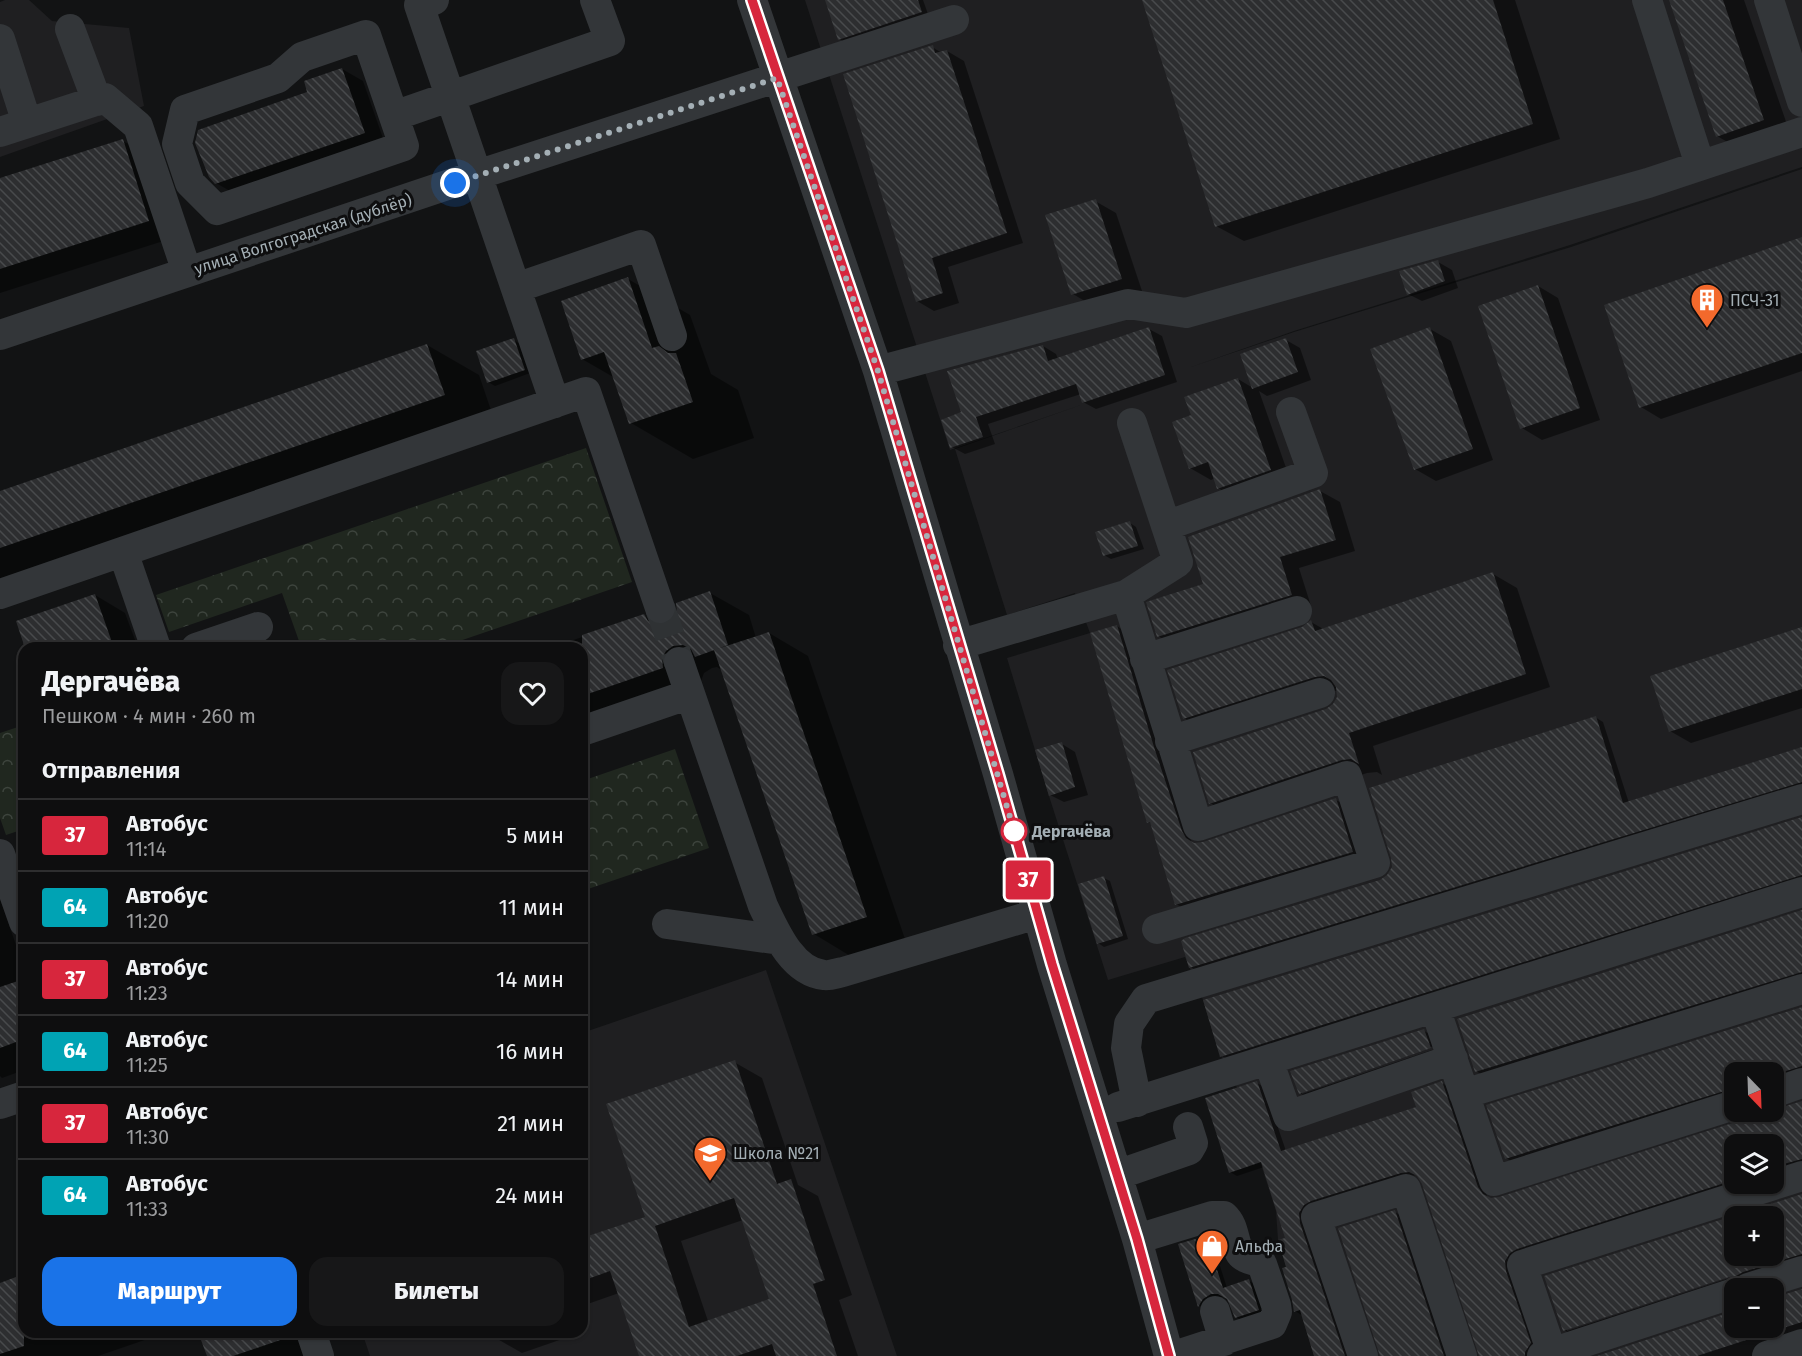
<!DOCTYPE html>
<html lang="ru">
<head>
<meta charset="utf-8">
<style>
  :root { --surface:#0e0e0f; --page:#171718; --text:#f1f3f6; --muted:#9b9c9e; --line:#2e2e2f; --accent:#1a73e8 }
  body { margin:0; font-family:"Fira Sans",sans-serif; background:var(--page); color:var(--text); height:100vh; display:flex; flex-direction:column; font-size:22px; white-space:nowrap }
  * { box-sizing:border-box; margin:0 }
  p { font-size:20px; color:var(--muted) }
  .icon { flex:none; width:33px; height:33px; fill:none; stroke:currentColor; stroke-width:2; stroke-linecap:round; stroke-linejoin:round }
  .map { position:relative; flex:1; overflow:hidden }
  .details { position:absolute; left:18px; top:642px; width:570px; height:696px; display:flex; flex-direction:column; background:var(--surface); border-radius:18px; box-shadow:0 2px 4px #0004,0 0 0 2px var(--line) }
  .details>* { flex:none }
  .badge { padding:0 12px; border-radius:4px; font-size:21px; line-height:39px }
  .needle { width:39px; rotate:157deg }
  .fabs { position:absolute; left:1724px; top:1062px; display:grid; gap:12px }
  .fabs a { display:grid; place-items:center; width:60px; height:60px; border-radius:12px; background:var(--surface); box-shadow:0 2px 4px #0004,0 0 0 2px var(--line); font-size:30px }
  .you { position:absolute; width:30px; height:30px; margin:-15px; border:4px solid #fff; border-radius:50%; background:#1a73e8; box-shadow:0 0 0 9px #1a73e833 }
  .map>.badge { position:absolute; translate:-50% -50%; box-shadow:0 0 0 3px #fff }
  h2 { padding:0 24px; font-size:22px; line-height:54px }
  .round { display:grid; place-items:center; flex:none; width:63px; height:63px; border-radius:18px; background:var(--page) }
  .summary { display:flex; align-items:center; justify-content:space-between; height:102px; padding:0 24px }
  h1 { font-size:28px; font-weight:800; line-height:45px }
  .button { display:flex; gap:12px; margin-top:auto; padding:12px 24px }
  .button a { flex:1; height:69px; border-radius:18px; background:var(--accent); color:#fff; font-size:24px; font-weight:800; line-height:69px; text-align:center }
  .button a+a { background:var(--page); color:var(--text) }
  ul { padding:0; list-style:none }
  li { display:flex; align-items:center; gap:18px; height:72px; padding:0 24px; border-top:2px solid var(--line) }
  li div { flex:1 }
  li b { display:block; font-size:22px }
  li em { font-style:normal }
  li .badge { min-width:66px; font-weight:700; text-align:center }
  .map>svg:first-child { display:block }
</style>
</head>
<body>
<div class="map">
<svg width="1802" height="1356" viewBox="0 0 1802 1356">
  <defs>
    <pattern id="park-crowns" width="20" height="18" patternUnits="userSpaceOnUse" patternTransform="scale(1.5)"><rect width="20" height="18" fill="#20271f"/><path d="M2 6a3 3 0 1 1 6 0M12 15a3 3 0 1 1 6 0" fill="none" stroke="#3d443d"/></pattern>
    <pattern id="building-back-hatch" width="6" height="6" patternUnits="userSpaceOnUse" patternTransform="scale(1.5)"><rect width="6" height="6" fill="#2d2e30"/><path d="M-1 5l2 2M0 0l6 6M5-1l2 2" fill="none" stroke="#484a4c"/></pattern>
  </defs>
  <rect width="100%" height="100%" fill="#121314"/>
  <!-- built -->
  <path fill="#1f1f21" fill-rule="evenodd" d="M 5,0 L 29,0 L 52,21 L 129,28 L 144,106 L 0,157 L 0,2 Z
    M 805,0 L 1802,0 L 1802,167 L 1570,245 L 1294,331 L 1188,368 L 1294,332 L 1571,247 L 1802,169 L 1802,1356 L 1314,1356 L 1278,1240 L 1276,1211 L 1266,1180 L 1236,1085 L 1218,1049 L 1202,997 L 1185,957 L 1108,980 L 1049,796 L 1007,658 L 1090,633 L 1075,593 L 1007,615 L 955,449 L 1084,404 L 950,450 ZM 1734,1072 L 1773,1072 L 1773,1112 L 1734,1112 ZM 1734,1144 L 1773,1144 L 1773,1184 L 1734,1184 ZM 1734,1216 L 1773,1216 L 1773,1256 L 1734,1256 ZM 1734,1288 L 1773,1288 L 1773,1328 L 1734,1328 Z
    M 766,970 L 897,1356 L 370,1356 L 362,1332 L 582,1332 L 582,1033 Z"/>
  <!-- park -->
  <path fill="url(#park-crowns)" d="M 586,448 L 632,582 L 439,648 L 278,648 L 299,641 L 282,593 L 169,632 L 156,595 Z
    M 24,725 L 24,829 L 6,835 L 0,818 L 0,733 Z
    M 675,749 L 709,848 L 582,891 L 582,781 Z"/>
  <!-- shadow -->
  <path fill="#0007" fill-rule="evenodd" d="M 827,0 L 923,0 L 929,17 L 847,43 L 839,39 Z
    M 1143,0 L 1515,0 L 1560,139 L 1244,241 L 1216,226 Z
    M 1671,0 L 1744,0 L 1791,136 L 1745,152 L 1717,136 Z
    M 932,47 L 942,53 L 947,51 L 964,61 L 1023,243 L 948,267 L 959,303 L 934,311 L 917,301 Z
    M 342,69 L 363,81 L 385,144 L 237,195 L 216,183 L 203,163 L 196,143 L 309,93 Z
    M 123,141 L 150,157 L 176,237 L 0,293 L 0,180 Z
    M 1095,201 L 1116,213 L 1142,291 L 1093,306 L 1073,294 Z
    M 1802,239 L 1802,371 L 1661,419 L 1641,407 Z
    M 1438,262 L 1452,270 L 1458,288 L 1422,301 L 1408,294 Z
    M 628,279 L 690,315 L 711,374 L 738,390 L 754,438 L 693,459 L 631,423 L 615,378 L 582,359 Z
    M 1538,286 L 1558,298 L 1600,420 L 1542,440 L 1522,428 Z
    M 1149,329 L 1162,336 L 1177,382 L 1096,409 L 1083,402 L 1081,394 L 988,424 L 995,444 L 965,454 L 952,447 L 963,413 L 1043,346 L 1056,354 L 1058,359 Z
    M 1430,329 L 1451,341 L 1493,460 L 1436,481 L 1415,469 Z
    M 514,340 L 520,344 L 530,373 L 495,386 L 488,382 Z
    M 1286,340 L 1300,348 L 1311,380 L 1267,396 L 1259,391 L 1291,482 L 1239,500 L 1218,488 L 1215,478 L 1211,480 L 1190,468 L 1193,416 L 1238,379 L 1253,388 Z
    M 427,345 L 479,375 L 496,425 L 0,595 L 0,492 Z
    M 1320,491 L 1340,502 L 1355,551 L 1299,568 L 1311,606 L 1178,648 L 1158,636 L 1204,585 Z
    M 1130,523 L 1136,527 L 1144,549 L 1111,559 L 1104,555 Z
    M 1493,574 L 1517,588 L 1550,687 L 1373,746 L 1382,775 L 1377,772 L 1367,773 L 1235,817 L 1210,803 L 1334,705 L 1338,698 L 1338,690 L 1208,732 L 1184,718 L 1311,622 L 1325,630 Z
    M 710,593 L 749,615 L 756,638 L 769,633 L 808,656 L 905,939 L 852,957 L 814,934 L 723,671 L 717,667 L 712,668 L 704,673 L 701,681 L 582,731 L 582,648 L 550,648 L 644,616 L 661,626 L 667,626 Z
    M 95,595 L 125,613 L 138,648 L 26,648 Z
    M 1117,626 L 1123,630 L 1188,836 L 1193,843 L 1204,844 L 1336,800 L 1342,803 L 1359,855 L 1183,908 L 1176,904 L 1152,824 L 1149,822 Z
    M 1802,628 L 1802,708 L 1691,743 L 1670,731 Z
    M 1595,717 L 1603,722 L 1629,803 L 1802,749 L 1802,787 L 1198,971 L 1190,967 L 1381,881 Z
    M 1062,744 L 1075,752 L 1088,795 L 1064,802 L 1050,795 Z
    M 1802,819 L 1802,880 L 1229,1060 L 1222,1056 Z
    M 1104,878 L 1110,881 L 1128,939 L 1104,947 L 1098,943 Z
    M 0,899 L 24,968 L 24,1070 L 2,1078 L 0,1076 Z
    M 1802,912 L 1802,977 L 1484,1076 L 1476,1071 Z
    M 1802,1009 L 1802,1071 L 1773,1082 L 1773,1072 L 1734,1072 L 1734,1093 L 1514,1163 L 1506,1158 Z
    M 1424,1031 L 1430,1034 L 1434,1046 L 1302,1091 L 1302,1094 L 1435,1049 L 1436,1052 L 1306,1097 L 1300,1093 L 1292,1072 Z
    M 734,1062 L 762,1078 L 798,1185 L 818,1196 L 852,1295 L 839,1300 L 858,1356 L 640,1356 L 619,1293 L 582,1306 L 582,1240 L 647,1218 ZM 743,1220 L 771,1300 L 708,1321 L 681,1241 Z
    M 1257,1083 L 1264,1087 L 1286,1151 L 1418,1108 L 1442,1083 L 1449,1087 L 1485,1192 L 1489,1199 L 1499,1199 L 1740,1123 L 1748,1117 L 1751,1112 L 1773,1112 L 1802,1103 L 1802,1164 L 1773,1173 L 1773,1144 L 1734,1144 L 1734,1184 L 1525,1252 L 1537,1348 L 1532,1356 L 1480,1356 L 1424,1183 L 1418,1175 L 1409,1176 L 1319,1204 L 1350,1356 L 1316,1356 L 1303,1316 L 1295,1311 L 1288,1268 L 1287,1239 L 1264,1167 L 1237,1176 L 1230,1172 Z
    M 1802,1196 L 1802,1259 L 1571,1334 L 1564,1330 L 1734,1217 L 1734,1256 L 1773,1256 L 1773,1216 L 1736,1216 ZM 1735,1273 L 1736,1276 L 1567,1331 L 1567,1328 Z
    M 1395,1212 L 1402,1216 L 1449,1356 L 1381,1356 Z
    M 1206,1238 L 1212,1241 L 1227,1288 L 1249,1281 L 1255,1284 L 1265,1313 L 1243,1321 L 1236,1317 L 1226,1297 L 1218,1297 L 1205,1309 L 1200,1306 L 1180,1245 Z
    M 24,1276 L 24,1332 L 168,1332 L 98,1356 L 0,1356 L 0,1284 Z
    M 1802,1291 L 1802,1332 L 1758,1356 L 1602,1356 L 1734,1313 L 1734,1328 L 1773,1328 L 1773,1300 Z
    M 200,1332 L 302,1332 L 311,1356 L 208,1356 Z
    M 492,1332 L 570,1332 L 571,1336 L 522,1353 L 494,1337 Z"/>
  <!-- building -->
  <path fill="url(#building-back-hatch)" fill-rule="evenodd" d="M 825,0 L 918,0 L 922,12 L 838,40 Z
    M 1142,0 L 1493,0 L 1533,124 L 1215,227 Z
    M 1669,0 L 1723,0 L 1764,120 L 1716,137 Z
    M 933,45 L 935,53 L 947,50 L 1007,233 L 932,258 L 943,293 L 916,302 L 843,74 Z
    M 342,68 L 365,133 L 215,184 L 209,177 L 195,143 L 198,130 L 307,92 L 304,81 Z
    M 123,139 L 149,221 L 0,269 L 0,178 Z
    M 1096,199 L 1122,279 L 1071,295 L 1045,215 Z
    M 1802,237 L 1802,353 L 1639,408 L 1604,305 Z
    M 1438,260 L 1445,281 L 1407,295 L 1399,271 Z
    M 628,277 L 652,348 L 659,346 L 668,353 L 676,353 L 693,402 L 629,424 L 604,352 L 581,360 L 561,301 Z
    M 1538,285 L 1580,408 L 1520,429 L 1478,306 Z
    M 1149,327 L 1165,375 L 1082,403 L 1076,384 L 976,417 L 983,437 L 950,448 L 941,420 L 961,412 L 947,371 L 1043,345 L 1048,361 Z
    M 1430,327 L 1473,449 L 1414,470 L 1370,349 Z
    M 514,338 L 525,370 L 487,383 L 476,351 Z
    M 1286,338 L 1298,372 L 1252,389 L 1240,354 Z
    M 427,344 L 445,395 L 0,548 L 0,491 Z
    M 1238,378 L 1271,470 L 1217,489 L 1208,462 L 1189,469 L 1172,422 L 1191,415 L 1184,397 Z
    M 1320,489 L 1336,540 L 1280,557 L 1292,595 L 1157,637 L 1146,602 L 1203,584 L 1188,537 Z
    M 1130,521 L 1138,546 L 1103,556 L 1095,532 Z
    M 1493,572 L 1526,674 L 1349,733 L 1359,764 L 1351,759 L 1342,760 L 1209,804 L 1193,752 L 1326,709 L 1333,704 L 1337,697 L 1336,687 L 1331,680 L 1324,676 L 1315,677 L 1183,719 L 1167,670 L 1302,627 L 1311,620 L 1315,631 Z
    M 710,591 L 728,645 L 695,657 L 691,649 L 683,645 L 673,646 L 666,651 L 662,658 L 663,668 L 582,696 L 582,635 L 644,614 L 648,621 L 656,625 L 666,624 L 673,619 L 677,612 L 676,603 Z
    M 95,594 L 114,648 L 25,648 L 16,621 Z
    M 1117,625 L 1154,747 L 1182,831 L 1186,838 L 1194,843 L 1203,842 L 1336,798 L 1353,852 L 1175,905 L 1150,822 L 1147,823 L 1090,633 Z
    M 1802,627 L 1802,689 L 1669,732 L 1650,676 Z
    M 769,632 L 867,917 L 812,935 L 714,650 Z
    M 1596,716 L 1623,803 L 1802,747 L 1802,782 L 1189,968 L 1181,941 L 1185,938 L 1380,880 L 1387,875 L 1392,867 L 1391,858 L 1369,788 Z
    M 1062,742 L 1075,787 L 1049,796 L 1035,750 Z
    M 1802,817 L 1802,875 L 1220,1057 L 1203,1000 Z
    M 1104,876 L 1123,936 L 1097,944 L 1078,884 Z
    M 1802,910 L 1802,972 L 1475,1072 L 1457,1019 Z
    M 24,979 L 24,1039 L 0,1048 L 0,987 Z
    M 1802,1007 L 1802,1066 L 1773,1075 L 1773,1072 L 1734,1072 L 1734,1088 L 1505,1159 L 1486,1105 Z
    M 1424,1029 L 1431,1048 L 1299,1094 L 1290,1071 Z
    M 735,1060 L 777,1184 L 791,1179 L 825,1280 L 813,1284 L 837,1356 L 776,1356 L 772,1344 L 737,1356 L 639,1356 L 610,1271 L 582,1281 L 582,1238 L 645,1217 L 606,1104 ZM 734,1198 L 769,1299 L 689,1327 L 655,1226 Z
    M 1257,1081 L 1281,1151 L 1416,1107 L 1411,1092 L 1442,1081 L 1478,1187 L 1483,1194 L 1491,1198 L 1499,1197 L 1739,1121 L 1746,1117 L 1749,1112 L 1773,1112 L 1773,1110 L 1802,1101 L 1802,1159 L 1773,1167 L 1773,1144 L 1734,1144 L 1734,1180 L 1517,1249 L 1510,1253 L 1505,1261 L 1506,1271 L 1531,1343 L 1525,1352 L 1525,1356 L 1479,1356 L 1422,1184 L 1417,1176 L 1409,1172 L 1401,1173 L 1311,1201 L 1304,1205 L 1299,1213 L 1300,1223 L 1345,1356 L 1314,1356 L 1300,1310 L 1294,1312 L 1292,1300 L 1282,1268 L 1286,1267 L 1278,1240 L 1285,1238 L 1261,1162 L 1229,1173 L 1205,1098 Z
    M 1802,1194 L 1802,1254 L 1743,1272 L 1736,1276 L 1729,1277 L 1563,1331 L 1544,1276 ZM 1734,1216 L 1773,1216 L 1773,1256 L 1734,1256 Z
    M 1395,1210 L 1444,1356 L 1380,1356 L 1338,1228 Z
    M 1206,1236 L 1223,1288 L 1249,1279 L 1259,1310 L 1235,1318 L 1227,1299 L 1218,1294 L 1211,1294 L 1203,1299 L 1198,1307 L 1178,1244 Z
    M 24,1274 L 24,1346 L 0,1354 L 0,1283 Z
    M 1802,1289 L 1802,1322 L 1697,1356 L 1597,1356 L 1734,1311 L 1734,1328 L 1773,1328 L 1773,1298 Z
    M 198,1332 L 291,1332 L 292,1336 L 233,1356 L 207,1356 Z"/>
  <g fill="none" stroke-linecap="round" stroke-linejoin="round">
    <!-- minor-tunnel -->
    <path stroke="#2f3234" stroke-width="30" stroke-dasharray="30 15" stroke-linecap="butt" d="M 660,608 L 679,662"/>
    <!-- minor -->
    <path stroke="#333639" stroke-width="30" d="M 434,0 L 419,5 L 555,403
      M 752,0 L 878,371 L 998,774 L 1052,965 L 1137,1239 L 1169,1356
      M 1647,0 L 1700,165
      M 1769,0 L 1802,102
      M 70,29 L 97,101
      M 366,35 L 404,146 L 217,210 L 190,183 L 177,144 L 185,110 L 278,78 L 302,57 Z
      M 0,39 L 27,123
      M 394,116 L 610,41 L 595,0
      M 0,132 L 105,98 L 138,126 L 187,272
      M 516,288 L 641,245 L 672,336
      M 0,335 L 477,175 L 954,20
      M 878,371 L 1128,304 L 1186,313 L 1648,183 L 1802,132
      M 1166,526 L 1313,473 L 1291,412
      M 123,552 L 156,648
      M 0,594 L 586,392 L 660,608
      M 1126,595 L 1198,826 L 1347,776 L 1375,863 L 1157,929
      M 958,645 L 1126,595 L 1178,562 L 1132,423
      M 196,648 L 258,627
      M 1145,659 L 1297,611
      M 679,662 L 763,906 C 775,931 792,972 824,975 C 830,976 837,973 843,972 L 1037,914
      M 582,731 L 690,694
      M 1170,741 L 1320,693
      M 0,854 L 24,922
      M 667,924 L 780,940
      M 1435,1008 L 1494,1181 L 1734,1105
      M 1268,1060 L 1288,1116 L 1453,1059
      M 1773,1093 L 1802,1083
      M 1464,1094 L 1802,989
      M 1137,1102 L 1126,1048 L 1129,1024 L 1146,999 L 1802,799
      M 0,1104 L 24,1096
      M 1118,1107 L 1802,892
      M 1117,1175 L 1189,1150 L 1193,1143 L 1188,1127
      M 1137,1239 L 1212,1216 L 1224,1216 C 1235,1226 1233,1241 1240,1253 C 1245,1260 1256,1260 1262,1264 L 1276,1305 L 1277,1312 L 1272,1324 L 1174,1356
      M 1748,1288 L 1802,1271
      M 1215,1311 L 1224,1341
      M 311,1332 L 319,1356
      M 1552,1353 L 1522,1265 L 1802,1176
      M 1363,1356 L 1316,1217 L 1406,1189 L 1462,1356
      M 1542,1356 L 1734,1293
      M 1767,1356 L 1802,1344"/>
  </g>
  <g fill="none" stroke-linecap="round" stroke-linejoin="round">
    <!-- line casing -->
    <g stroke="#fff" stroke-width="14">
      <path id="line" d="M 752,0 L 878,371 L 998,774 L 1052,964 L 1137,1239 L 1169,1356"/>
    </g>
    <!-- line -->
    <use href="#line" stroke="#d7263d" stroke-width="9"/>
    <!-- walk -->
    <path stroke="#a4afb5" stroke-width="6" stroke-dasharray="0 10.8" d="M 455,183 L 777,78 L 878,371 L 1015,834 L 1014,831"/>
  </g>
  <!-- icons -->
  <defs>
    <g id="building-pin" transform="scale(1.725)"><path d="M0 17L-7.5 6A9.5 9.5 0 1 1 7.5 6Z" fill="#f3692c" stroke="#0e0e0f"/><path d="M-4-6H4V6H1V3H-1V6H-4ZM-2.5-4.3h1.7v1.8h-1.7ZM.8-4.3h1.7v1.8H.8ZM-2.5-1h1.7V.8h-1.7ZM.8-1h1.7V.8H.8Z" fill="#fff"/></g>
    <g id="school-pin" transform="scale(1.725)"><path d="M0 17L-7.5 6A9.5 9.5 0 1 1 7.5 6Z" fill="#f3692c" stroke="#0e0e0f"/><path d="M0-5L7-2L0 1L-7-2ZM-4 1L0 2.5L4 1V4Q0 6-4 4Z" fill="#fff"/></g>
    <g id="shop-pin" transform="scale(1.725)"><path d="M0 17L-7.5 6A9.5 9.5 0 1 1 7.5 6Z" fill="#f3692c" stroke="#0e0e0f"/><path d="M-5-2.5h2.3a2.7 3.5 0 0 1 5.4 0H5L5.5 6h-11ZM-1.5-2.5h3a1.5 2.3 0 0 0-3 0Z" fill="#fff"/></g>
  </defs>
  <g fill-rule="evenodd">
    <use href="#building-pin" x="1707" y="300"/>
    <use href="#school-pin" x="710" y="1153"/>
    <use href="#shop-pin" x="1212" y="1246"/>
  </g>
  <!-- markers -->
  <circle fill="#fff" stroke="#d7263d" stroke-width="3" cx="1014" cy="831" r="12"/>
  <g text-anchor="middle" dominant-baseline="central" stroke-width="6" stroke-linejoin="round" paint-order="stroke">
    <!-- street labels -->
    <g font-size="16" fill="#a4afb5" stroke="#0e0e0f">
      <text transform="translate(303 234) rotate(-18)">улица Волгоградская (дублёр)</text>
    </g>
    <!-- poi labels -->
    <g font-size="16" fill="#a4afb5" stroke="#0e0e0f" text-anchor="start">
      <text x="1730" y="300">ПСЧ-31</text>
      <text x="733" y="1153">Школа №21</text>
      <text x="1235" y="1246">Альфа</text>
    </g>
    <!-- stop labels -->
    <g font-size="16" font-weight="bold" fill="#a4afb5" stroke="#0e0e0f" text-anchor="start">
      <text x="1032" y="831">Дергачёва</text>
    </g>
  </g>
</svg>
<div class="fabs">
<a><svg class="needle" viewBox="-14 -14 28 28"><path d="M0-13l5 13h-10z" fill="#e53935"/><path d="M0 13l5-13h-10z" fill="#9b9c9e"/></svg></a>
<a><svg class="icon" aria-label="layers" viewBox="0 0 24 24"><path d="M12 4l9 5-9 5-9-5zM3 14l9 5 9-5"/></svg></a>
<a>+</a>
<a>−</a>
</div>
<div class="you" style="left:455px;top:183px"></div>
<b class="badge" style="left:1028px;top:880px;background:#d7263d;color:#fff">37</b>
<section class="details">
<div class="summary"><div><h1>Дергачёва</h1><p>Пешком · 4 мин · 260 m</p></div><a class="round"><svg class="icon" aria-label="heart" viewBox="0 0 24 24"><path d="M12 20l-8-8c-3-5 5-10 8-4 3-6 11-1 8 4z"/></svg></a></div>
<h2>Отправления</h2>
<ul>
<li><span class="badge" style="background:#d7263d;color:#fff">37</span><div><b>Автобус</b><p>11:14</p></div><em>5 мин</em></li>
<li><span class="badge" style="background:#00a3b4;color:#fff">64</span><div><b>Автобус</b><p>11:20</p></div><em>11 мин</em></li>
<li><span class="badge" style="background:#d7263d;color:#fff">37</span><div><b>Автобус</b><p>11:23</p></div><em>14 мин</em></li>
<li><span class="badge" style="background:#00a3b4;color:#fff">64</span><div><b>Автобус</b><p>11:25</p></div><em>16 мин</em></li>
<li><span class="badge" style="background:#d7263d;color:#fff">37</span><div><b>Автобус</b><p>11:30</p></div><em>21 мин</em></li>
<li><span class="badge" style="background:#00a3b4;color:#fff">64</span><div><b>Автобус</b><p>11:33</p></div><em>24 мин</em></li>
</ul>
<div class="button"><a>Маршрут</a><a>Билеты</a></div>
</section>
</div>
</body>
</html>
